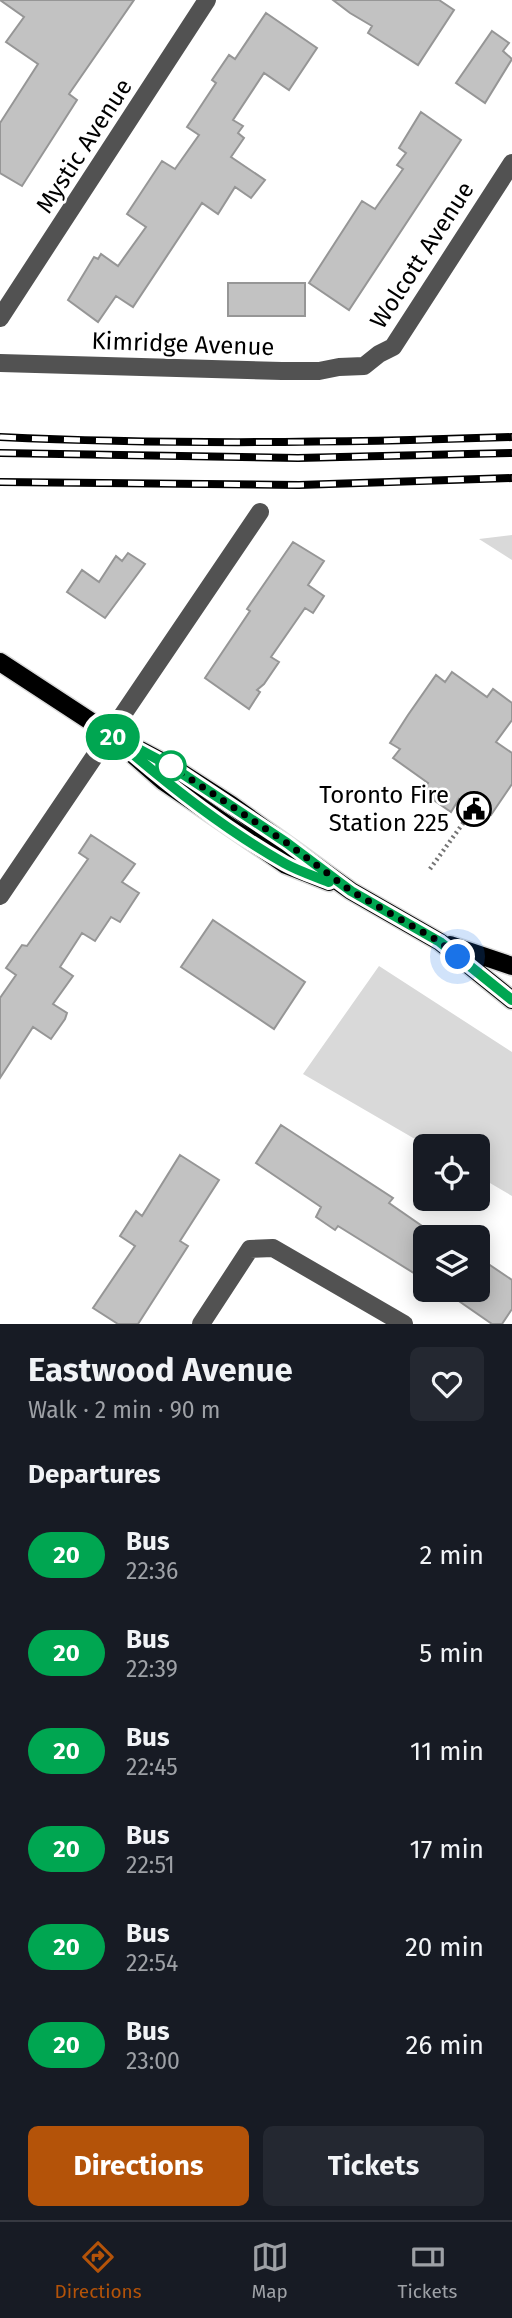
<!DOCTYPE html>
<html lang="en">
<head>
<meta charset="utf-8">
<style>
  :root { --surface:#171b24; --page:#242831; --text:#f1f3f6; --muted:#9ea1a6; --line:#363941; --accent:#b45309 }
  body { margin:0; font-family:"Fira Sans",sans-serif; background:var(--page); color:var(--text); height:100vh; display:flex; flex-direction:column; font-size:26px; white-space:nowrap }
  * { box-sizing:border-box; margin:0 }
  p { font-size:23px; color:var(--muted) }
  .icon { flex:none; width:38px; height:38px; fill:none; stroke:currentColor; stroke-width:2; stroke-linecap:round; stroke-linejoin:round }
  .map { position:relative; height:1324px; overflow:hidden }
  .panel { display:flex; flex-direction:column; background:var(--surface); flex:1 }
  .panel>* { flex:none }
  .badge { padding:0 14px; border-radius:23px; font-size:24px; line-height:46px }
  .tools { position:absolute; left:413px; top:1134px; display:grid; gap:14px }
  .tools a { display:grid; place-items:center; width:77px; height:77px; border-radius:10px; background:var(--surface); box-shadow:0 4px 18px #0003; font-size:35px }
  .you { position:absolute; width:35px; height:35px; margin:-18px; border:5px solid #fff; border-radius:50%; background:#1a73e8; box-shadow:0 0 0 10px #1a73e833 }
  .map>.badge { position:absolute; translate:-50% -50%; box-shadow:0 0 0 4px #fff }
  h2 { padding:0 28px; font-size:26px; line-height:63px }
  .round { display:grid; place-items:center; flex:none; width:74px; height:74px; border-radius:10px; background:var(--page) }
  .summary { display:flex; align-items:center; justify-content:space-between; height:119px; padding:0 28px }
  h1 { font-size:33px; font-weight:700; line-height:52px }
  .cta { display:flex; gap:14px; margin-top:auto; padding:14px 28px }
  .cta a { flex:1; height:80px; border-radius:10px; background:var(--accent); color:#fff; font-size:28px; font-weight:700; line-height:80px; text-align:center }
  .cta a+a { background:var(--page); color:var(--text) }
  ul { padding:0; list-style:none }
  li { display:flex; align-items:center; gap:21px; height:98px; padding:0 28px }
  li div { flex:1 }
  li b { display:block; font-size:26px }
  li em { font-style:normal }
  li .badge { min-width:77px; font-weight:700; text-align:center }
  .tab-bar { display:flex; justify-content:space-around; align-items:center; height:98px; border-top:2px solid var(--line); background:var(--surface); font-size:19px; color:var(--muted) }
  .tab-bar a { display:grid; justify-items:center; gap:4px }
  .tab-bar .on { color:var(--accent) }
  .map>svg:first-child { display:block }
</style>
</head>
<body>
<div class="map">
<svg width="512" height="1324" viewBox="0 0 512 1324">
  <rect width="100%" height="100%" fill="#fff"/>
  <!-- green -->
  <path fill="#d9d9d9" d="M 512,535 L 512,560 L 479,539 Z
    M 379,966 L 512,1052 L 512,1196 L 478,1176 L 478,1146 L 427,1146 L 303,1074 Z"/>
  <!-- building -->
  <path fill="#c2c2c2" stroke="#969696" stroke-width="2" d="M 0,0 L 134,0 L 69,94 L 77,100 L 22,186 L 0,173 L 0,123 L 38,64 L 6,42 L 24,17 Z
    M 333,0 L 439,0 L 454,10 L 418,65 L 368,33 L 372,26 L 350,13 Z
    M 266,13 L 317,48 L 289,90 L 264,73 L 233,120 L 243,126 L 238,133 L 244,138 L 231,157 L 265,180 L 251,198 L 235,187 L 218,214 L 202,203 L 133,307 L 116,296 L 98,322 L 68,300 L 94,257 L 98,259 L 101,254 L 118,266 L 146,227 L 127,214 L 162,161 L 175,169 L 199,135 L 187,127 L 216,83 L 212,80 L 229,55 L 235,59 Z
    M 492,31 L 509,43 L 503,51 L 512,59 L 485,103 L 456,83 Z
    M 421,112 L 461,140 L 349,310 L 309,283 L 362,201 L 375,209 L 403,169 L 397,165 L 406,153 L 399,148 Z
    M 228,283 L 305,283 L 305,316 L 228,316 Z
    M 293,542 L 324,561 L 308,585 L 324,596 L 313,613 L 305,608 L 271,657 L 279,662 L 264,684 L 257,690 L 260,692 L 249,709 L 205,678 L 250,611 L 247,609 Z
    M 128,553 L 145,564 L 105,618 L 67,592 L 82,570 L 99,582 L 116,556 L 122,561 Z
    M 452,672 L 487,697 L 493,689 L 512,703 L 512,720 L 496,742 L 512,753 L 512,784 L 491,815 L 480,808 L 477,812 L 459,799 L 451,812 L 422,792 L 428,783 L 393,758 L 400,749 L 390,743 L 408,715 L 436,675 L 445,682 Z
    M 91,835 L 135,864 L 122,882 L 139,893 L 120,922 L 111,917 L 95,941 L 82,933 L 60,967 L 73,976 L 53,1004 L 67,1013 L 65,1019 L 51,1039 L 33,1027 L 0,1078 L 0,998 L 16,975 L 6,968 L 22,945 L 27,946 L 88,859 L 79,853 Z
    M 213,920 L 305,982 L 274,1029 L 181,967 Z
    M 281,1125 L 393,1198 L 389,1203 L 425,1228 L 425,1280 L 338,1226 L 335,1230 L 316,1217 L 321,1207 L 256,1163 Z
    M 180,1155 L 219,1180 L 180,1241 L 188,1246 L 138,1324 L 118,1324 L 93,1308 L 135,1246 L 120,1236 L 136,1211 L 142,1216 Z
    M 478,1257 L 512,1280 L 512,1309 L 502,1324 L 492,1324 L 443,1290 L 478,1290 Z"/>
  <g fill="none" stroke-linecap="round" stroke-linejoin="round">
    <!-- major casing -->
    <g stroke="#dbdbdb" stroke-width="21">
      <path id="major" d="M 0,662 L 110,734 L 174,768 L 230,804 L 351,891 L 440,942 L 512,1000
        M 131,753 L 163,781 L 286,865 L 329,882
        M 450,945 L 512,966"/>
    </g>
    <!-- path -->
    <path stroke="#747474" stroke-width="4.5" stroke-dasharray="2 3.5" stroke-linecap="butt" d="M 430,869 L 469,815"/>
    <!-- minor -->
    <path stroke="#525252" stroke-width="18" d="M 0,318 L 207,0
      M 0,363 L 282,371 L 319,371 L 339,367 L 364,366 L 379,354 L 393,347 L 512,163
      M 0,896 L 260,512
      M 201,1324 L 250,1249 L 273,1248 L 404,1324"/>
    <!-- major -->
    <use href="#major" stroke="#000" stroke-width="18"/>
    <!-- rail casing -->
    <g stroke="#000" stroke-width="8">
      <path id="rail" d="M 0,437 C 171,445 341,443 512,437
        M 0,453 L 298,458 L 512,453
        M 0,482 L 299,485 L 512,478"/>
    </g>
    <!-- rail -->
    <use href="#rail" stroke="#fff" stroke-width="5" stroke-dasharray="16" stroke-linecap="butt"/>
  </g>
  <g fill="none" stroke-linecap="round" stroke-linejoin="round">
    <!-- line casing -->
    <g stroke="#fff" stroke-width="16">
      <path id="line" d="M 329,882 C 314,876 298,871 284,863 C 221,827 164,782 110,734 L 174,768 L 287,843 L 351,891 L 440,942 L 512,1000"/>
    </g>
    <!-- line -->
    <use href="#line" stroke="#00a651" stroke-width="10"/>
    <!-- walk -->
    <path stroke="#000" stroke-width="7" stroke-dasharray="0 12.6" d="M 171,766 L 287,843 L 351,891 L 440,942 L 458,957"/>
  </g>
  <!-- icons -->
  <defs>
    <g id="civic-ring" transform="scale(1.75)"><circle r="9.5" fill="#fff" stroke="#000" stroke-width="1.5"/><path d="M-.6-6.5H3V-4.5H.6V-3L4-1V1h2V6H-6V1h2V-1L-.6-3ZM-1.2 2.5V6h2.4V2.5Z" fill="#000"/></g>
  </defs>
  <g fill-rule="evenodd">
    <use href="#civic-ring" x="474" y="809"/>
  </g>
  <!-- markers -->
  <circle fill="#fff" stroke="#00a651" stroke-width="3.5" cx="171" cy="766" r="14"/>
  <g text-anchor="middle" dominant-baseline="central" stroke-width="5" stroke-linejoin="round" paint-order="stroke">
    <!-- street labels -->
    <g font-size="24" fill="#000" stroke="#fff">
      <text transform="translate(84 146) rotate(-57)">Mystic Avenue</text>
      <text transform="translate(422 255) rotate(-57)">Wolcott Avenue</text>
      <text transform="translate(183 344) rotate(2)">Kimridge Avenue</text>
    </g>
    <!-- poi labels -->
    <g font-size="24" fill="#000" stroke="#fff" text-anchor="end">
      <text x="449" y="795">Toronto Fire<tspan x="449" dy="28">Station 225</tspan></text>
    </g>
  </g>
</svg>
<div class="tools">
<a><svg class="icon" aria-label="locate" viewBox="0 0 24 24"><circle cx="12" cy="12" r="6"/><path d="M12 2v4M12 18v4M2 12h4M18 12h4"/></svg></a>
<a><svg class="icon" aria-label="layers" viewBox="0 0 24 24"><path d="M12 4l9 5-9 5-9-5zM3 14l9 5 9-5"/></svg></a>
</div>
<div class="you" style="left:458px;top:957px"></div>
<b class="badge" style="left:113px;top:737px;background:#00a651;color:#fff">20</b>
</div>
<section class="panel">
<div class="summary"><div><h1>Eastwood Avenue</h1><p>Walk · 2 min · 90 m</p></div><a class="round"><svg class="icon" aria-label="heart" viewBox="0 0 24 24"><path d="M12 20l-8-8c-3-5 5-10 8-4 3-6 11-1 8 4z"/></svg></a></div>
<h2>Departures</h2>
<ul>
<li><span class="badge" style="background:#00a651;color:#fff">20</span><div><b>Bus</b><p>22:36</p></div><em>2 min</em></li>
<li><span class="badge" style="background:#00a651;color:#fff">20</span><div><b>Bus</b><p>22:39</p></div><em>5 min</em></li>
<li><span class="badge" style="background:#00a651;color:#fff">20</span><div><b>Bus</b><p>22:45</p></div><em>11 min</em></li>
<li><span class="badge" style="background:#00a651;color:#fff">20</span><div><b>Bus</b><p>22:51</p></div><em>17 min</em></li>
<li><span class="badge" style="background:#00a651;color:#fff">20</span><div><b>Bus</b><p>22:54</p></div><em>20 min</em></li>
<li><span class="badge" style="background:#00a651;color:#fff">20</span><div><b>Bus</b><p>23:00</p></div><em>26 min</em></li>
</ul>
<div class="cta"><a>Directions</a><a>Tickets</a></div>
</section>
<nav class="tab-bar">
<a class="on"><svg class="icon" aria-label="directions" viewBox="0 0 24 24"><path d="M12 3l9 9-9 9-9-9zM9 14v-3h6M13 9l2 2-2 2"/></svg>Directions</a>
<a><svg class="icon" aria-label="map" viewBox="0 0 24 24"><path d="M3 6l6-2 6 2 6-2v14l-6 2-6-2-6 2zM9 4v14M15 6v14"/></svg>Map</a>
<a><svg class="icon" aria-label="tickets" viewBox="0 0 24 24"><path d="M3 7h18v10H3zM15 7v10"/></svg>Tickets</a>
</nav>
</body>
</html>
